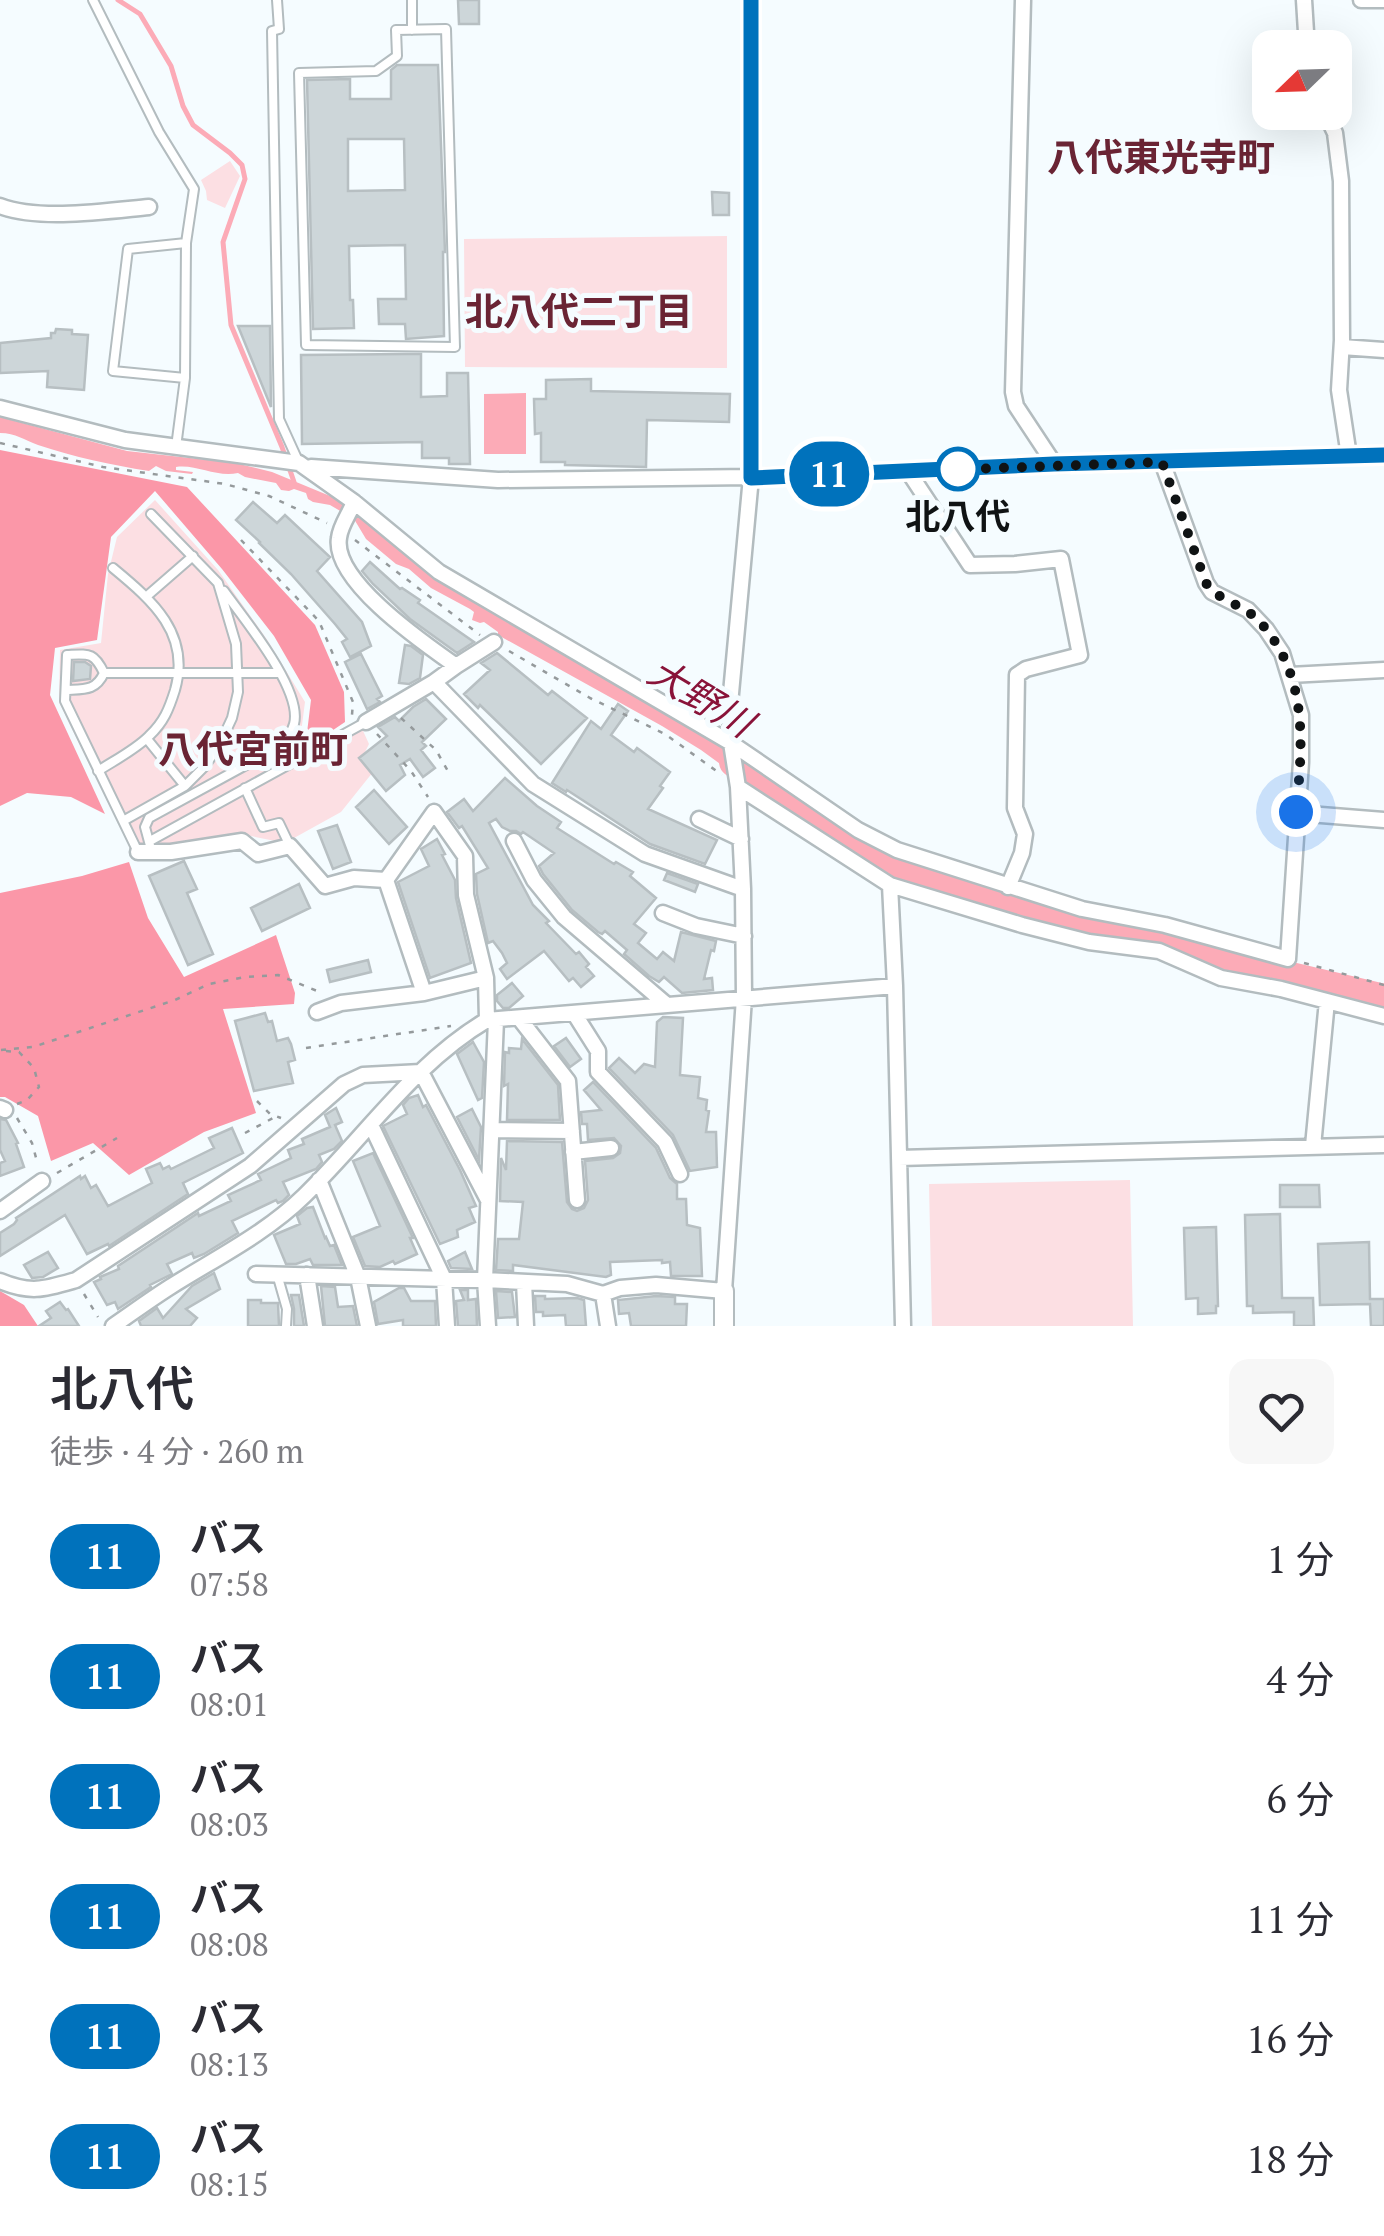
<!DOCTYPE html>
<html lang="ja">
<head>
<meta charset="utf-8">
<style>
  :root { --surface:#fff; --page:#f7f7f7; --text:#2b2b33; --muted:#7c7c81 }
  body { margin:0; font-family:"PT Serif","Noto Sans JP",serif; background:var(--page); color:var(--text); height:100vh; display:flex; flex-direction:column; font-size:38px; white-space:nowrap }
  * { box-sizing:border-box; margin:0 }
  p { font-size:32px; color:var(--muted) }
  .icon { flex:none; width:55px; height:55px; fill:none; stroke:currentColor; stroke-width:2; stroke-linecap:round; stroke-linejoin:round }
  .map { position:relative; height:1326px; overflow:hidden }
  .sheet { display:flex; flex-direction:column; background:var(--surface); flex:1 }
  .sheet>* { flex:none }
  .badge { padding:0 20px; border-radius:32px; font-size:35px; line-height:65px }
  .needle { width:65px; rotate:247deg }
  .controls { position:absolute; left:1252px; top:30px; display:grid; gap:20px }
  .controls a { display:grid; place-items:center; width:100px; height:100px; border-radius:20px; background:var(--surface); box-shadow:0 10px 40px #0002; font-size:50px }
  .you { position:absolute; width:50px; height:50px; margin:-25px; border:8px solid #fff; border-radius:50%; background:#1a73e8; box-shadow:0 0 0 15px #1a73e833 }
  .map>.badge { position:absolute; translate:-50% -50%; box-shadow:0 0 0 5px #fff }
  .round { display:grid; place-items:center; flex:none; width:105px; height:105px; border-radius:20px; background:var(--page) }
  .summary { display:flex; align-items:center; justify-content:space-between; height:170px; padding:0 50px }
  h1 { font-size:48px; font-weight:600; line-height:75px }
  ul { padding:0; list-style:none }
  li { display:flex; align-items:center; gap:30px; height:120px; padding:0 50px }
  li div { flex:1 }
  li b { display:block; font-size:38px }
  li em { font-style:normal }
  li .badge { min-width:110px; font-weight:700; text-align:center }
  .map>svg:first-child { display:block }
</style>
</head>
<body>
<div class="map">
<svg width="1384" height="1326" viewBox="0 0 1384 1326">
  <rect width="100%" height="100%" fill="#f5fcff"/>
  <!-- green -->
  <path fill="#fcdfe3" d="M 230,161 L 240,176 L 225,208 L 207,200 L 206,191 L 201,180 Z
    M 727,236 L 727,368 L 465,367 L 464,239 Z
    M 155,500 L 218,570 L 268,641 L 305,702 L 298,756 L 351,729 L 359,722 L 369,744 L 362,758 L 373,772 L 341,812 L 285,843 L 246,835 L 131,850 L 59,702 L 60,650 L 101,643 L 108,574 L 117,537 Z
    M 1130,1180 L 1133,1326 L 932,1326 L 929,1184 Z"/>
  <!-- forest -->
  <path fill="#fb97a8" d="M 0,450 L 187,487 L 315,625 L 344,692 L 345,722 L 305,749 L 311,700 L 274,636 L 222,569 L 155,491 L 111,537 L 97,640 L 55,648 L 50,695 L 105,814 L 71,797 L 27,793 L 0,806 Z
    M 129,862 L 148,918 L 184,977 L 276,935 L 295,993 L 294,1004 L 223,1009 L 256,1113 L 204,1132 L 129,1175 L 93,1143 L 51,1161 L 38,1116 L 5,1097 L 0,1097 L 0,893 L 82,876 Z
    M 0,1291 L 24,1305 L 38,1326 L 0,1326 Z"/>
  <!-- water -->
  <path fill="#fcabb7" d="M 526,393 L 526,454 L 484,454 L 484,394 Z
    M 0,417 L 127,451 L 235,463 L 272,472 L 347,503 L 417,561 L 500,618 L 714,739 L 768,776 L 760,793 L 701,750 L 662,726 L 498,635 L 498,632 L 484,622 L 480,623 L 472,620 L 474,612 L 470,609 L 431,588 L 409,569 L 396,564 L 366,539 L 354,519 L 330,505 L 313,502 L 308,499 L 306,493 L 294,489 L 289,491 L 281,490 L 276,483 L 245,477 L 238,473 C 217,478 197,464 176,467 L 176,470 L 193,472 L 192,474 L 166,471 L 156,466 L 149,471 C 111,465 74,457 38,445 C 24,440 16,433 0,433 Z"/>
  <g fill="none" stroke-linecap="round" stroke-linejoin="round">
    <!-- stream -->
    <path stroke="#fcabb7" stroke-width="5" d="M 118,0 L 140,14 L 171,66 L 183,106 L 193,125 L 230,153 L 242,165 L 245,179 L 223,242 L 231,325 L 282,447 L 294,482"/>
    <!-- river -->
    <path stroke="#fcabb7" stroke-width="30" d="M 734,762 L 787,802 L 862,850 L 1026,912 L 1165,940 L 1287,976 L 1384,999"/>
  </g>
  <!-- building -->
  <path fill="#cdd6d9" stroke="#b7bfc2" stroke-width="2.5" fill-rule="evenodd" d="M 458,0 L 479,0 L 479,24 L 459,24 Z
    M 397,65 L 438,65 L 445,252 L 443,252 L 444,336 L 406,339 L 405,324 L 379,324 L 378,299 L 406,299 L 405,245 L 349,246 L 350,300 L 353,300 L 354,328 L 313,329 L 307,80 L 350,79 L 350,99 L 391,99 L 391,70 ZM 348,139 L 404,139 L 405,190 L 348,191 Z
    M 712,192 L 729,193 L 729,215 L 713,215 Z
    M 238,326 L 270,326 L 271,407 Z
    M 56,329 L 72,330 L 72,334 L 88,335 L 84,390 L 47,387 L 48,371 L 0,373 L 0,343 L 51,338 L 51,333 L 55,333 Z
    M 406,354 L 421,354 L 421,397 L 447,396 L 447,373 L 468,373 L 470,464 L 449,464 L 449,458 L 422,458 L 422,442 L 302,444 L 301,355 Z
    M 591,379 L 591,391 L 730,394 L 729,422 L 647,420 L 646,467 L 565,465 L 565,462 L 541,462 L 541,433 L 535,434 L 534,399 L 546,399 L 546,380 Z
    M 253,502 L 277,523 L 285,515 L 330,557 L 317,571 L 362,622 L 371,646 L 350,657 L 342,642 L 347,639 L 335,624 L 291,574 L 259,543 L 260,542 L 236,520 Z
    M 370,562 L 400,589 L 402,588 L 420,600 L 418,603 L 474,642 L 457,653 L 410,619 L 373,584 L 362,571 Z
    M 405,645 L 411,646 L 423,655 L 420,678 L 409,684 L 399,683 Z
    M 497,653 L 548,695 L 552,691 L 587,718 L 541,764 L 480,705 L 478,708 L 464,694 L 490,670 L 481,663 Z
    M 361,654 L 382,696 L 377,699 L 380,702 L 367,709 L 345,662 Z
    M 74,662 L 85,662 L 91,666 L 90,679 L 73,681 Z
    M 426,699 L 446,719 L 422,742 L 426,746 L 421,750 L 435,768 L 423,777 L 410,759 L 400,765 L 405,775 L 386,791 L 359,758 L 387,736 L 378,727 L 395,717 L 399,721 L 413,707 Z
    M 618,704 L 628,711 L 611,735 L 634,752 L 637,748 L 670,772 L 660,786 L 663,788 L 648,809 L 717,840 L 705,864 L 650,844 L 567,790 L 566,792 L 552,783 L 591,721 L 601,729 Z
    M 505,778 L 537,806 L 561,822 L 557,828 L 614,864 L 616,862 L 633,872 L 630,876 L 656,898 L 634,924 L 646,933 L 638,943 L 657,959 L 663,952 L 674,961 L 681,932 L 716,941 L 714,951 L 711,950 L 704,979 L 712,978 L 713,990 L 682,993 L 664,977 L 659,982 L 649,976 L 624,954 L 627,950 L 605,931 L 602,934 L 598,932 L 572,910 L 543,874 L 539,866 L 554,853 L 523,832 L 521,834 L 516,831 L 510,831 L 502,827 L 496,819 L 489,823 L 533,905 L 549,921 L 546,923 L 576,954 L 579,952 L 589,964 L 586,967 L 594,976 L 581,987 L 573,978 L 569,981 L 544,951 L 507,979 L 500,969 L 507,963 L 502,953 L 493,941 L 488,943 L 477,894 L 476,874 L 488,868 L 462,826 L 459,828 L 447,812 L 464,799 L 473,811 Z
    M 374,790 L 407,827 L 389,844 L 356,807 Z
    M 337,825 L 351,862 L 333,869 L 318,831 Z
    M 437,839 L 445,854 L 442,855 L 455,880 L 456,898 L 471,963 L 430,978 L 398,882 L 429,866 L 421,849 Z
    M 184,861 L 197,889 L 187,893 L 213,954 L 188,965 L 149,876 Z
    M 667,873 L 698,884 L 695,892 L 664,880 Z
    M 299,884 L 310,908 L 262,931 L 251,908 Z
    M 368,960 L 371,972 L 330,982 L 327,970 Z
    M 512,983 L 523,996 L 509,1008 L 503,1008 L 497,1001 L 497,995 Z
    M 265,1013 L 268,1022 L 272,1021 L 277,1041 L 288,1038 L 291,1044 L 295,1060 L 288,1062 L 293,1083 L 254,1091 L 235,1021 Z
    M 663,1017 L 683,1018 L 680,1075 L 700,1077 L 698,1098 L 707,1100 L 706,1110 L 709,1111 L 706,1132 L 716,1132 L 717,1167 L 690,1171 L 673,1135 L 609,1068 L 619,1058 L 635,1073 L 644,1064 L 655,1067 L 657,1022 Z
    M 566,1038 L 581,1059 L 570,1067 L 554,1046 Z
    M 522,1039 L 558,1085 L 560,1120 L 507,1120 L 508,1084 L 504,1086 L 505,1052 L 509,1053 L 509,1048 L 521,1049 Z
    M 473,1042 L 484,1062 L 482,1098 L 478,1100 L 457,1054 Z
    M 593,1082 L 656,1148 L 670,1178 L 677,1184 L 677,1199 L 686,1199 L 687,1225 L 700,1228 L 702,1276 L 671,1276 L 670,1262 L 662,1263 L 662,1260 L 610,1262 L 611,1275 L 606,1277 L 513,1265 L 513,1271 L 496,1270 L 498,1239 L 519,1239 L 523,1202 L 500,1201 L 501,1158 L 506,1170 L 507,1141 L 562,1142 L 567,1202 L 572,1209 L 577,1211 L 584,1208 L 588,1200 L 585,1161 L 613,1158 L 620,1153 L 621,1146 L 614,1138 L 588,1140 L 587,1124 L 582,1124 L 581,1112 L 601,1110 L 584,1090 Z
    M 418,1095 L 423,1107 L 426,1105 L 460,1170 L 476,1206 L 469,1208 L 475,1222 L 457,1230 L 458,1237 L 440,1244 L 383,1126 L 407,1114 L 403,1105 L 409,1098 Z
    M 336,1108 L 342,1122 L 335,1125 L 342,1141 L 334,1149 L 319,1155 L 322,1162 L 316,1169 L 283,1182 L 289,1195 L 283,1201 L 278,1203 L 276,1200 L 232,1221 L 238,1233 L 204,1254 L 194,1258 L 192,1253 L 167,1264 L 172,1274 L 150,1285 L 151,1287 L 118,1309 L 115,1302 L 107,1305 L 94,1282 L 101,1279 L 100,1277 L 119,1269 L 118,1266 L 198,1213 L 199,1216 L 231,1201 L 228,1195 L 261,1180 L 258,1174 L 291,1158 L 288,1150 L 304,1144 L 302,1139 L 330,1127 L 325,1115 Z
    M 472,1109 L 481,1127 L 479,1160 L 457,1117 Z
    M 0,1119 L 6,1120 L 18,1143 L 16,1144 L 24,1167 L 0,1176 L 0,1163 L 5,1161 L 0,1150 Z
    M 232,1128 L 243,1153 L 183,1183 L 188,1194 L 109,1246 L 108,1244 L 87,1254 L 65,1215 L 0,1256 L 0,1233 L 14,1224 L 17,1220 L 16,1218 L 80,1176 L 81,1179 L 85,1176 L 91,1188 L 96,1185 L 108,1206 L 152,1183 L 146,1169 L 160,1163 L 163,1169 L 169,1166 L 171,1169 L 214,1148 L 209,1138 Z
    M 373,1153 L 413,1238 L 410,1238 L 417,1254 L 395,1264 L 393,1261 L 380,1267 L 365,1266 L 353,1237 L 380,1226 L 353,1161 Z
    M 1280,1185 L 1319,1185 L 1320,1207 L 1280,1207 Z
    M 313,1207 L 325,1238 L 326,1237 L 330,1246 L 334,1245 L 342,1265 L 313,1265 L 310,1259 L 296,1264 L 286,1264 L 274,1235 L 300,1224 L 297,1216 L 307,1208 Z
    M 1280,1214 L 1282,1298 L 1313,1298 L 1314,1326 L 1294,1326 L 1294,1312 L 1253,1313 L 1253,1306 L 1247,1306 L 1245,1215 Z
    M 1216,1227 L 1218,1306 L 1216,1306 L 1216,1313 L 1198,1314 L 1198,1298 L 1186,1299 L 1184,1228 Z
    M 1369,1242 L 1370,1299 L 1384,1299 L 1384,1326 L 1371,1326 L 1370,1304 L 1320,1305 L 1318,1244 Z
    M 48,1252 L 58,1268 L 43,1277 L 32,1278 L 24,1265 Z
    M 465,1252 L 472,1269 L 451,1268 L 448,1261 Z
    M 214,1273 L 220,1289 L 186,1309 L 197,1318 L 190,1326 L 141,1326 L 139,1321 L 157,1308 L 163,1318 L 192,1286 Z
    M 321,1286 L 335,1287 L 338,1307 L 353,1306 L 357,1326 L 325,1326 Z
    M 399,1288 L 404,1288 L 411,1301 L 435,1301 L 436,1326 L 403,1326 L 403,1320 L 378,1324 L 374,1302 Z
    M 460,1290 L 468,1290 L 468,1300 L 476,1299 L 477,1326 L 458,1326 L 456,1301 L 464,1300 Z
    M 496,1291 L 512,1292 L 515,1317 L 498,1318 Z
    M 291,1295 L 299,1295 L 304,1326 L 294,1326 L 294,1309 Z
    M 535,1296 L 545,1296 L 545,1299 L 577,1298 L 584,1300 L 586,1326 L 566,1326 L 565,1315 L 543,1316 L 543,1312 L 536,1312 Z
    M 656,1296 L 675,1297 L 675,1304 L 687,1304 L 686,1326 L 631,1326 L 629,1313 L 619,1314 L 618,1300 Z
    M 248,1300 L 261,1300 L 261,1303 L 278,1303 L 279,1326 L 248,1326 Z
    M 60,1302 L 66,1310 L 68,1309 L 79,1326 L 39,1326 L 51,1318 L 46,1311 Z"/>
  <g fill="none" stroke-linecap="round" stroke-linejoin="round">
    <!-- service casing -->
    <g stroke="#b3bcbf" stroke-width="12">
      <path id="service" d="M 93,0 L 159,132 L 194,189 L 186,243 L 128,249 L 113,371 L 185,378
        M 277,0 L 279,29 L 272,31 L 279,419 L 299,463
        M 446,29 L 455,347 L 306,345 L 299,73 L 376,71 L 397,56 L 396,30 Z
        M 412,30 L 412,0
        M 176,447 L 185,378 L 186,243
        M 147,596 L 193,556
        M 104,673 L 280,673
        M 66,690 C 84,689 96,691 104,673 C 94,652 89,654 67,655 L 65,701 L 138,852
        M 147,739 L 185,786
        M 98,771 C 115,760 135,750 149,736 C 164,722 169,709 175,690 C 191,634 153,601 113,568
        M 245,788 L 263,827 L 279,823 L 290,846
        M 123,821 L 185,786 L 204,767 L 219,746 L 232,718 L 238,692 L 236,644 L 218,583 L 151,514
        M 150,841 L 366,722
        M 152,853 L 145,827 L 149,818 L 268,753 C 279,745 290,738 294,724 C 303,690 244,619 224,591
        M 277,1274 L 287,1309 L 286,1326"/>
    </g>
    <!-- minor casing -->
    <g stroke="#b3bcbf" stroke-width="19">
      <path id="minor" d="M 1023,0 L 1013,392 L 1016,406 L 1055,465
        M 1304,0 L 1307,48
        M 1361,0 L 1384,0
        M 1325,112 L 1335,133 L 1341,181 L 1342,340 L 1339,390 L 1349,456
        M 0,206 C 39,221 107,211 149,207
        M 1342,347 L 1384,350
        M 0,408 L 125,440 L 299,463 L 354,502 L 439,572 L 731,743 L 858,830 L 897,850 L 1082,909 L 1165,925 L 1288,959 L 1301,762 L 1301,715 L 1282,653 L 1266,629 L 1248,610 L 1212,592 L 1206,583 L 1162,462
        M 311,467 L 498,480 L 751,477 L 1055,465 L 1384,455
        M 908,471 L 970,565 L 1015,564 L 1061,559 L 1080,655 L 1026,669 L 1017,675 L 1015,808 L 1025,834 L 1022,853 L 1008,887
        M 354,502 C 350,513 340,526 339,538 C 332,581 425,644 456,666 L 434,682 L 533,784 L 645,854 L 743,889
        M 456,666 L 494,642
        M 1290,675 L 1384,670
        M 366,722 L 434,682
        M 738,787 L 890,885 L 1022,925 L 1089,942 L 1159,951 L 1221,978 L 1281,989 L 1384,1016
        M 1296,813 L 1384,820
        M 699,819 L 741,839
        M 514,841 L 534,880 L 564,917 L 667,1005
        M 138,852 L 171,852 L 242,841 L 258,854 L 290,846 L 325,886 L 354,878 L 386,880 L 424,993 L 486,978 L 487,1020
        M 386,880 L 434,812 L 465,856 L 466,895 L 486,978
        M 890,885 L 895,986 L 903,1326
        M 663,913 L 696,926 L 744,936
        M 317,1012 L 341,1003 L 424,993
        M 574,1013 L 598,1051 L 598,1072 L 665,1142 L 680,1174
        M 519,1018 L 568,1081 L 577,1200
        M 421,1072 L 488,1200
        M 0,1108 L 5,1110
        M 371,1125 L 444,1279 L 447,1326
        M 492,1130 L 572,1131
        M 1313,1146 L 1327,1001
        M 573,1152 L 611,1148
        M 899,1158 L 1384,1145
        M 319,1180 L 358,1277 L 368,1326
        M 0,1211 L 42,1181
        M 256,1274 L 485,1280 L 567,1284 L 603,1294 L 620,1288 L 656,1285 L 724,1291 L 744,998 L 743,889 L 738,787 L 731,743 L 730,704 L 751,477
        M 307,1275 L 315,1326
        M 0,1281 C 31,1294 45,1289 76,1280 L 250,1166 L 344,1084 L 363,1075 L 421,1072
        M 524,1282 L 526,1326
        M 603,1294 L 608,1326
        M 113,1326 C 132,1313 151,1299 170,1287 C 216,1258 265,1234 304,1196 C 364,1138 414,1063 487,1020 L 895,986
        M 488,1326 L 485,1280 L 496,1020"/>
    </g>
    <!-- tertiary casing -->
    <g stroke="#b3bcbf" stroke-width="22">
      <path id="tertiary" d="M 751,0 L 751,477
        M 724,1326 L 724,1291"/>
    </g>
    <!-- path -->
    <path stroke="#959a9c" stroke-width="2.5" stroke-dasharray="5 8" stroke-linecap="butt" d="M 0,443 L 103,467 L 225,484 L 269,496 L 327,523
      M 241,540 L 319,621 L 353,702 L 352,715
      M 355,540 L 480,635
      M 509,651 L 590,698 L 665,734 L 722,775
      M 401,718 L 436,750 L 449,773
      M 377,734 L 411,771 L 428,797
      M 1304,963 L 1384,985
      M 306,1048 L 451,1026
      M 1,1050 L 33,1047 L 175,1000 L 209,984 L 245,977 L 278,975 L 322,993
      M 6,1051 L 19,1052 L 34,1068 L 39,1087 L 27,1100 L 17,1104
      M 257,1101 L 270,1114 L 281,1118
      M 17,1118 L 32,1143 L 38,1165
      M 245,1133 L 275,1117
      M 57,1173 L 117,1138
      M 84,1294 L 98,1317"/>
    <!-- service -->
    <use href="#service" stroke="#fff" stroke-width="8"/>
    <!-- minor -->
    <use href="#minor" stroke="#fff" stroke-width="14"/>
    <!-- tertiary -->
    <use href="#tertiary" stroke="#fff" stroke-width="18"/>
  </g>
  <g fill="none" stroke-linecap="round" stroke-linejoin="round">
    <!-- line casing -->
    <g stroke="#fff" stroke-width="22">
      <path id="line" d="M 751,0 L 751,478 L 1054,464 L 1384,455"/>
    </g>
    <!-- line -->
    <use href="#line" stroke="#0072bc" stroke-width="15"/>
    <!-- walk -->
    <path stroke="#101314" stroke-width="10" stroke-dasharray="0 18" d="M 958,469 L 945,470 L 1162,462 L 1206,583 C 1218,601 1242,604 1257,619 C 1309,673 1303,744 1296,812"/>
  </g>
  <!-- markers -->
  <circle fill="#fff" stroke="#0072bc" stroke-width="5" cx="958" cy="469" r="20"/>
  <g text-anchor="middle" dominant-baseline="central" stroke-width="10" stroke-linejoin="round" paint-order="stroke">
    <!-- stop labels -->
    <g font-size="35" font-weight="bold" fill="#101314" stroke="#f5fcff">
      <text x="958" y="516">北八代</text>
    </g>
    <!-- neighbourhood labels -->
    <g font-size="38" font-weight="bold" fill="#6a2434" stroke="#f5fcff">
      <text x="1161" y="157">八代東光寺町</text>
      <text x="579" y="311">北八代二丁目</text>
      <text x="253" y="749">八代宮前町</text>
    </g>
    <!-- water labels -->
    <g font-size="38" font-style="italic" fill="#891339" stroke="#f5fcff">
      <text transform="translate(701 697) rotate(31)">大野川</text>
    </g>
  </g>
</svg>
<div class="controls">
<a><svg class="needle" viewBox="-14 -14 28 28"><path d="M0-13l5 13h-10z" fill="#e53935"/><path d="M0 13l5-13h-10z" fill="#7c7c81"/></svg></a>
</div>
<div class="you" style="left:1296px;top:812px"></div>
<b class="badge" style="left:829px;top:474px;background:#0072bc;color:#fff">11</b>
</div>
<section class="sheet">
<div class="summary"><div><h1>北八代</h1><p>徒歩 · 4 分 · 260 m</p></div><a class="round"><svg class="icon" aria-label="heart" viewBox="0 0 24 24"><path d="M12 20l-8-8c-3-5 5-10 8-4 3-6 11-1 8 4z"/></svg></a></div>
<ul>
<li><span class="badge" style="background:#0072bc;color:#fff">11</span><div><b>バス</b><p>07:58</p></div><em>1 分</em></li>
<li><span class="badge" style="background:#0072bc;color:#fff">11</span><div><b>バス</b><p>08:01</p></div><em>4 分</em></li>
<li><span class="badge" style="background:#0072bc;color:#fff">11</span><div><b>バス</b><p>08:03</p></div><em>6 分</em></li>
<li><span class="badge" style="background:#0072bc;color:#fff">11</span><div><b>バス</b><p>08:08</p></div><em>11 分</em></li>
<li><span class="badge" style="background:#0072bc;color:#fff">11</span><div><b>バス</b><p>08:13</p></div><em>16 分</em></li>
<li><span class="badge" style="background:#0072bc;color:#fff">11</span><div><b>バス</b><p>08:15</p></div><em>18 分</em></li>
</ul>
</section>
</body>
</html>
